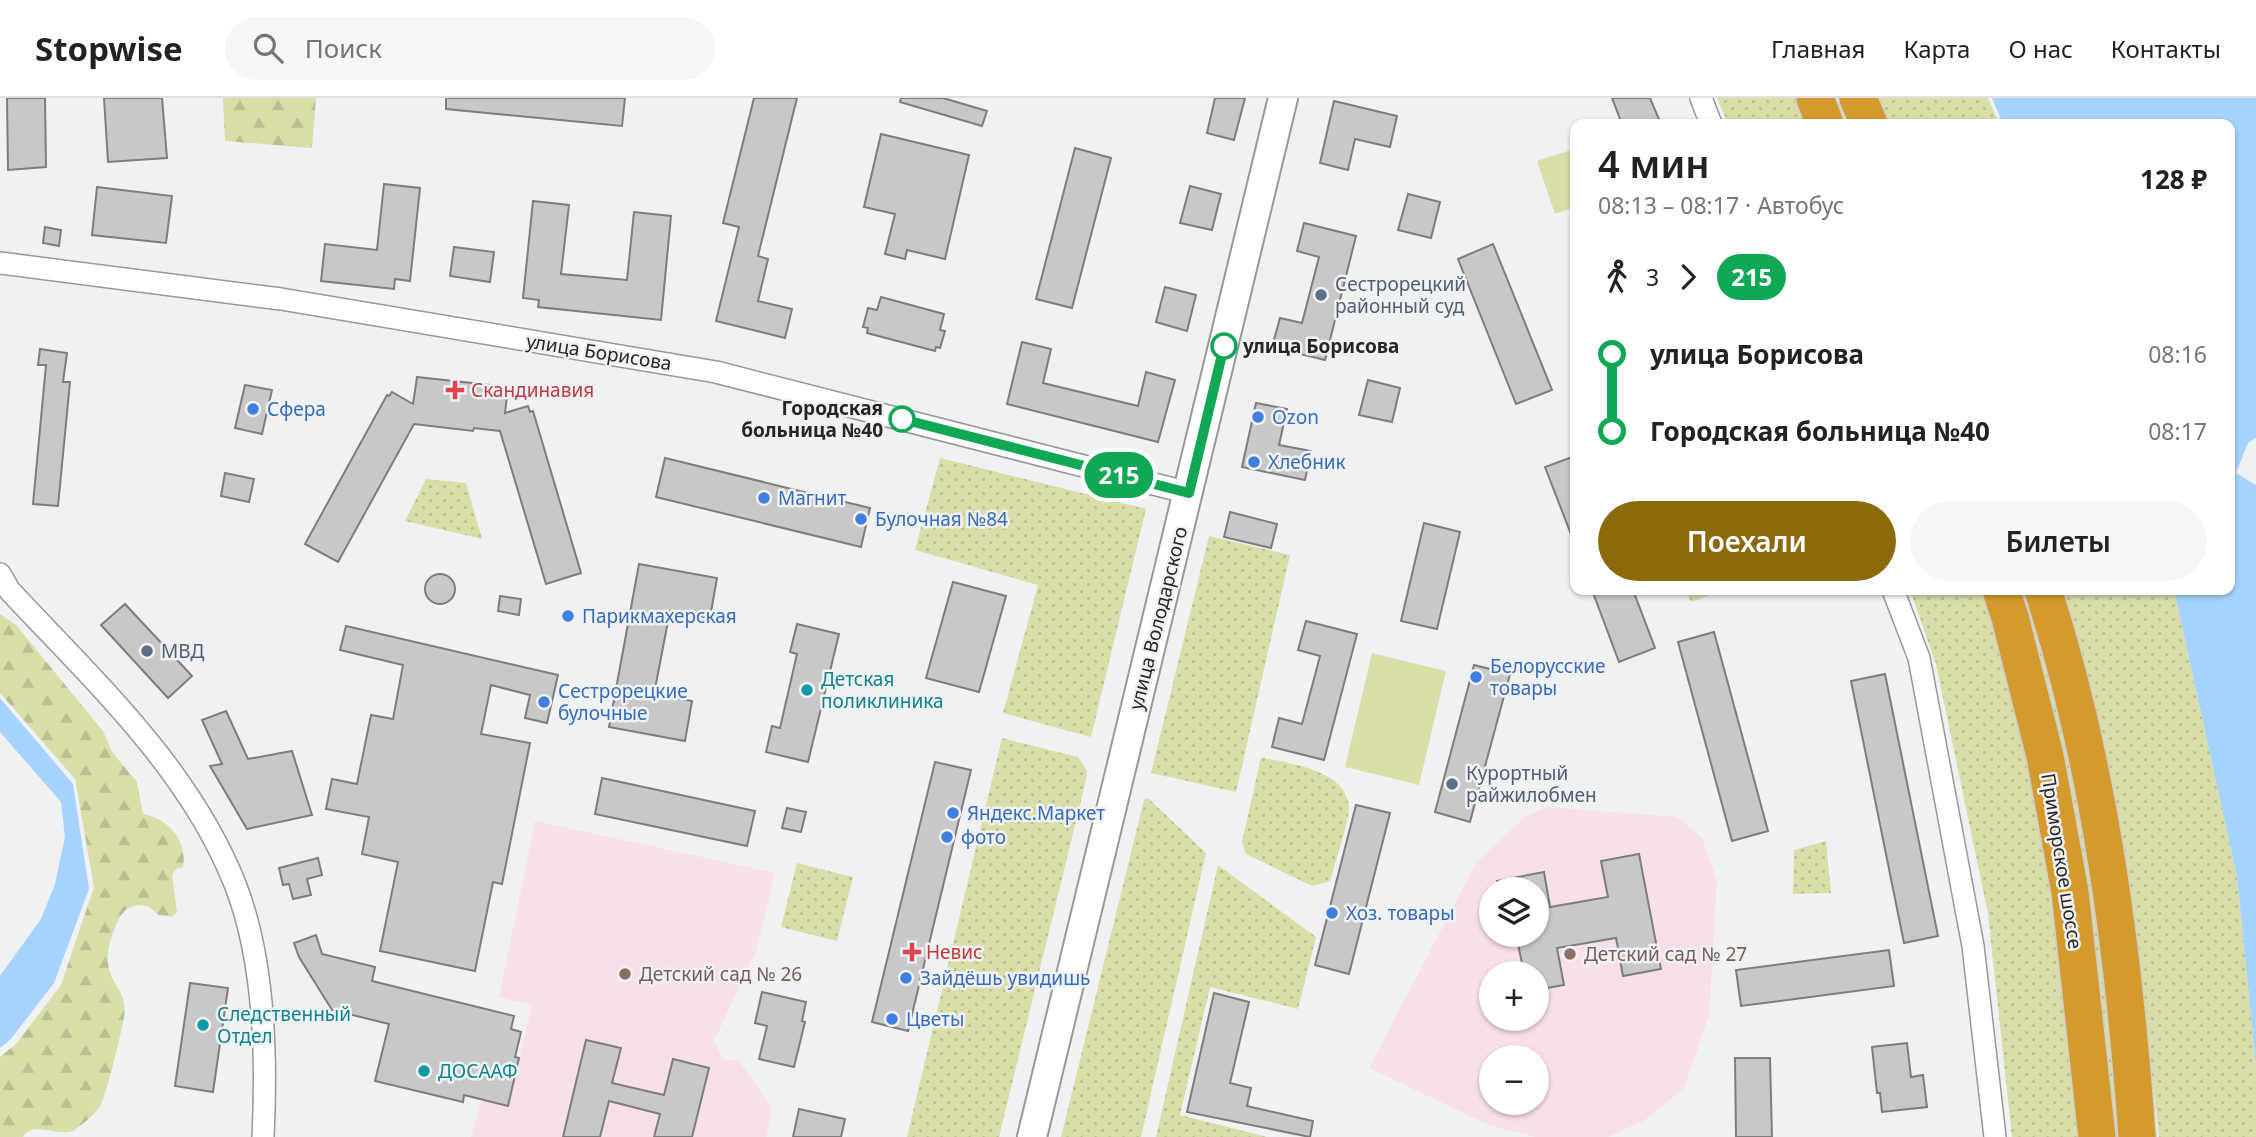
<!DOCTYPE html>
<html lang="ru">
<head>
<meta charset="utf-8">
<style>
  :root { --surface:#fff; --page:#f6f6f6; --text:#222; --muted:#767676; --line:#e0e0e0; --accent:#8c690b }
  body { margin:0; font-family:"Noto Sans",sans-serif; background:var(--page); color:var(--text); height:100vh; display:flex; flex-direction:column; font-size:26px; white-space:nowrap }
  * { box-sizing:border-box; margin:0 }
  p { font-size:23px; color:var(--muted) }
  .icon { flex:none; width:38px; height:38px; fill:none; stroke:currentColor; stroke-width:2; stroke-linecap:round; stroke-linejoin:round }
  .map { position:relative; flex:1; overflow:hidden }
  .sheet { position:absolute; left:1570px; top:21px; width:665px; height:476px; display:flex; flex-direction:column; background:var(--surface); border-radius:14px; box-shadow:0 2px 5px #0004 }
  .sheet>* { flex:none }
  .badge { padding:0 14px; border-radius:23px; font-size:24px; line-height:46px }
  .fabs { position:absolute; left:1479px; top:779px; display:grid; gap:14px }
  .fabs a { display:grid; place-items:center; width:70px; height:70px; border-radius:50%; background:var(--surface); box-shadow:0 2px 5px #0004; font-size:35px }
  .map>.badge { position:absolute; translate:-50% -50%; box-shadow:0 0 0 4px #fff }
  .legs { display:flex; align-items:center; gap:10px; height:77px; padding:0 28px; font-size:23px }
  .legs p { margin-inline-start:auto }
  .headline { display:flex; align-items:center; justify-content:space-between; height:119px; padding:0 28px }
  h1 { font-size:38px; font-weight:600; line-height:52px }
  .primary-button { display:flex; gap:14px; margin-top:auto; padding:14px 28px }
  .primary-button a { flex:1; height:80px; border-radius:42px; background:var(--accent); color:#fff; font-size:28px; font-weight:600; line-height:80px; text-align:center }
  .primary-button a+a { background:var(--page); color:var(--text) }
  ul { padding:0 28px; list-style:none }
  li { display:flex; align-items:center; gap:24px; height:77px; font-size:26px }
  li i { display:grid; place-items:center; width:10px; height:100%; margin:0 9px; background:currentColor }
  li i::after { content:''; width:18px; height:18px; margin:-9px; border:5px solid; border-radius:50%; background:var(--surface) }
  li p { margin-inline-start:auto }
  li:first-child i { background:linear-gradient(#0000 50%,currentColor 0) }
  li:last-child i { background:linear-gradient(currentColor 50%,#0000 0) }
  header { display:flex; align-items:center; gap:42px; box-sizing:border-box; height:98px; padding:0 35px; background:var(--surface); border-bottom:2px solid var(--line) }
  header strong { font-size:33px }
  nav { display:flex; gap:38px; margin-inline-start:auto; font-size:24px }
  .search { width:490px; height:63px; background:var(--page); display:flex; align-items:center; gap:18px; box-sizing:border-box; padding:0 24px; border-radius:38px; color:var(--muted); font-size:26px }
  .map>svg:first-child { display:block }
</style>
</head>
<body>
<header>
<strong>Stopwise</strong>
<div class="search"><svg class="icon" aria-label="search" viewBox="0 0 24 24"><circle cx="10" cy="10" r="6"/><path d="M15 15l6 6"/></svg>Поиск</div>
<nav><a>Главная</a><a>Карта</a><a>О нас</a><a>Контакты</a></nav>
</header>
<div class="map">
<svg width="2256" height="1039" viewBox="0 0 2256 1039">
  <defs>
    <pattern id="grass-dots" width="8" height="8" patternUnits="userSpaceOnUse" patternTransform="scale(1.75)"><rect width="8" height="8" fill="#d9dea9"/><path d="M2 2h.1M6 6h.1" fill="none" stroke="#babe91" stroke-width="1.8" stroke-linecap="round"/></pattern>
    <pattern id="forest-firs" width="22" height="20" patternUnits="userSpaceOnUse" patternTransform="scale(1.75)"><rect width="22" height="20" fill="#d9dea9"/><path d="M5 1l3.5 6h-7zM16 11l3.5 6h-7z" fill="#babe91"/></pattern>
  </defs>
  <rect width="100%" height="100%" fill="#f0f1f3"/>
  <!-- education -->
  <path fill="#f9dfe9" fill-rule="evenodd" d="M 1547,709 L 1677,719 L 1702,740 L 1717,783 L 1709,917 L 1684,990 L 1645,1022 L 1608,1039 L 1535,1039 L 1489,1027 L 1369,970 L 1476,765 L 1525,719 ZM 1491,791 L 1536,791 L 1536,836 L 1491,836 ZM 1491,875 L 1536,875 L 1536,920 L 1491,920 ZM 1491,959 L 1536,959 L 1536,1004 L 1491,1004 Z
    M 535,723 L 775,775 L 756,853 L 714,943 L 723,961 L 739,963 L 772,1010 L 766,1039 L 471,1039 L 482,1002 L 508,1007 L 532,907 L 499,899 Z"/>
  <!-- grass -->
  <path fill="url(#grass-dots)" d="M 1717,0 L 1798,0 L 1808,26 L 1728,26 Z
    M 1875,0 L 1988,0 L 1999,26 L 1886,26 Z
    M 940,360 L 1146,411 L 1091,639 L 1003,615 L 1038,487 L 915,452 Z
    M 426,381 L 466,385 L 482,441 L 405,423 Z
    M 1209,438 L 1290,457 L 1236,694 L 1151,675 Z
    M 1686,492 L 1726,492 L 1691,504 Z
    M 1910,492 L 1985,492 L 2031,663 L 2055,797 L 2078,1039 L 2012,1039 L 1988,816 L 1936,566 Z
    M 2019,492 L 2028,492 L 2071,653 L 2096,793 L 2122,1039 L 2114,1039 Z
    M 2059,492 L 2174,492 L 2237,779 L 2256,968 L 2256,1039 L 2159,1039 L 2130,787 L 2101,645 Z
    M 1002,640 L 1078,659 L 1087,673 L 1086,682 L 999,1039 L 907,1039 Z
    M 1261,659 C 1289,666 1346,671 1349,709 C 1350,720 1334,769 1330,783 L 1312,788 L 1246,756 L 1242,744 Z
    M 1148,700 L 1206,755 L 1141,1039 L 1061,1039 L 1144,702 Z
    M 1826,743 L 1831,795 L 1793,796 L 1794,752 Z
    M 797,765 L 853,779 L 837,843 L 781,829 Z
    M 1218,767 L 1316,839 L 1298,911 L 1210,889 L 1180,1017 L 1267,1039 L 1156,1039 Z"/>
  <!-- forest -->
  <path fill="url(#forest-firs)" d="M 223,0 L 316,0 L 312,50 L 225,43 Z
    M 0,516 L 16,527 L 103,633 L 112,654 L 137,684 L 143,716 C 167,720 188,742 183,769 L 176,771 L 172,777 L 177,814 L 172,819 L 159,817 L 148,808 C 141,808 133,806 127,811 C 116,819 106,851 108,865 C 111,890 130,892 123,925 C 120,939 106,999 100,1008 C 95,1016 81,1028 73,1033 C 58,1039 33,1022 23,1039 L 0,1039 L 0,959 L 16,946 L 61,887 L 94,789 L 75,681 L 0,595 Z"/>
  <!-- garden -->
  <path fill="#d9dea9" d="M 1571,52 L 1575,65 L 1575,109 L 1555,116 L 1537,63 Z
    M 1372,555 L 1446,573 L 1419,687 L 1345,669 Z"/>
  <!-- water -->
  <path fill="#a5d3fe" d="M 1992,0 L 2256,0 L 2256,340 L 2248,345 L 2236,375 L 2256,387 L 2256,968 L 2237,779 L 2174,492 L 2230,492 L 2230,26 L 2003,26 Z
    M 0,600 L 73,686 L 89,791 L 54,885 L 10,942 L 0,950 L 0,878 L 41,821 L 55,786 L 65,739 L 61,704 L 0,634 Z"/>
  <!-- building -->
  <path fill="#c9c8c9" stroke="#7d7c7e" stroke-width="2" d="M 7,0 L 45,0 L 46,69 L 8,72 Z
    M 104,0 L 162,0 L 167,60 L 108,64 Z
    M 446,0 L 625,0 L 622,28 L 446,11 Z
    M 754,0 L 797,0 L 758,158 L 768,161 L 758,203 L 792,211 L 785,240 L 716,223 L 739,129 L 723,125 Z
    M 901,0 L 943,0 L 987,13 L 982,28 L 900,4 Z
    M 1215,0 L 1245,0 L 1234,42 L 1207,35 Z
    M 1612,0 L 1650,0 L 1661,26 L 1622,26 Z
    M 1334,3 L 1397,18 L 1390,49 L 1355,41 L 1348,72 L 1320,65 Z
    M 881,36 L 969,57 L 945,161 L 907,152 L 905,161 L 885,156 L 895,116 L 864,109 Z
    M 1075,50 L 1111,60 L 1072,210 L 1036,201 Z
    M 384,86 L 420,90 L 410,183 L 395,181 L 394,191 L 321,183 L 325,146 L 377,152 Z
    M 1190,88 L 1221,96 L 1212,132 L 1180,125 Z
    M 97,89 L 172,98 L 166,145 L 92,137 Z
    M 1408,96 L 1440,104 L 1431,140 L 1398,132 Z
    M 533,103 L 569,107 L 561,176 L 627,182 L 634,114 L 671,118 L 661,222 L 538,209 L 539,202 L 523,200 Z
    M 1304,125 L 1356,138 L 1325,262 L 1272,249 L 1280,220 L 1302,225 L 1319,159 L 1297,153 Z
    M 45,129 L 61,132 L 59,148 L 43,145 Z
    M 1493,146 L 1552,292 L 1516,306 L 1458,161 Z
    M 454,149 L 494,154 L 490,184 L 450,178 Z
    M 1165,189 L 1196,197 L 1187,233 L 1156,224 Z
    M 881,199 L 944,216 L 940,232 L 945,233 L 940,250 L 936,249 L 935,253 L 867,235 L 868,230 L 863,229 L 868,210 L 877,212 Z
    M 1022,244 L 1051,251 L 1043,285 L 1138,308 L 1146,274 L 1175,282 L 1158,344 L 1007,306 Z
    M 40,251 L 67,255 L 63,284 L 70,284 L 58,408 L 33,406 L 46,267 L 38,267 Z
    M 417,279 L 508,289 L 505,315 L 528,308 L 530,314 L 533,313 L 581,475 L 546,486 L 500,333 L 474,330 L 473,333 L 414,326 L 338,464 L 305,446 L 387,297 L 389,298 L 392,294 L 413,306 Z
    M 1368,282 L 1400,290 L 1392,324 L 1359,317 Z
    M 245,287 L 272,292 L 262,336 L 235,330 Z
    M 1256,305 L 1287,311 L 1279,347 L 1311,353 L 1305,382 L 1242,369 Z
    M 1575,358 L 1575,444 L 1574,444 L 1545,369 Z
    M 665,360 L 870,410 L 861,449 L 656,399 Z
    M 225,375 L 254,381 L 249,404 L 221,398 Z
    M 1230,414 L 1277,426 L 1271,450 L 1224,439 Z
    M 1424,425 L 1460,434 L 1437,531 L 1401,523 Z
    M 639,466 L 717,480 L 710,520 L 670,513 L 654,596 L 692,603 L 685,643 L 609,629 Z
    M425 491a15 15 0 1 1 30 0a15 15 0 1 1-30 0Z
    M 953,484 L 1006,498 L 979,594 L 926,580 Z
    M 1592,492 L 1633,492 L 1655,550 L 1619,564 Z
    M 500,498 L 521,501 L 519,517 L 498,513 Z
    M 125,506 L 192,578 L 168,600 L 101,527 Z
    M 1306,523 L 1357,536 L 1324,662 L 1272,649 L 1279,620 L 1302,626 L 1320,558 L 1298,552 Z
    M 797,526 L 839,536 L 808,664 L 766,654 L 772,628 L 780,630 L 797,556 L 790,554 Z
    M 346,528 L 558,577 L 547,625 L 525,620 L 530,597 L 491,587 L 481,636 L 530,645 L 502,786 L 493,784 L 475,873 L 380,853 L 398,764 L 362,756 L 369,719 L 326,711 L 332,681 L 357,686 L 371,617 L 393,621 L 403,567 L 340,552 Z
    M 1714,534 L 1768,733 L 1732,743 L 1678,544 Z
    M 1474,567 L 1510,576 L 1470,724 L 1435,714 Z
    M 1885,576 L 1938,838 L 1904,845 L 1851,583 Z
    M 226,613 L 248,661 L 292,653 L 312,717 L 247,731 L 210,668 L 222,666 L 202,622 Z
    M 935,664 L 971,672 L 908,933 L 872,924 Z
    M 602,680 L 755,713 L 747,748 L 595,716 Z
    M 1356,707 L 1390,715 L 1349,876 L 1315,867 Z
    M 787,710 L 806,714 L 801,734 L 782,730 Z
    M 1639,756 L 1661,871 L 1623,878 L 1616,840 L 1557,850 L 1564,887 L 1536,892 L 1536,875 L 1524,875 L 1516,836 L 1536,836 L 1536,791 L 1498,791 L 1497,783 L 1544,774 L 1550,809 L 1608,799 L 1601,763 Z
    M 318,760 L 322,777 L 307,781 L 311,797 L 293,801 L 289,786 L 283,787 L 279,770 Z
    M 316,837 L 322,856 L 375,869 L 372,883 L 514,918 L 511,931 L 521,934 L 515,959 L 519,960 L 508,1008 L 464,997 L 463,1004 L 375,983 L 389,926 L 332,912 L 299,859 L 294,845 Z
    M 1889,852 L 1894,888 L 1741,908 L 1736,872 Z
    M 190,885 L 228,890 L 213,994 L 175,988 Z
    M 762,894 L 806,904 L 802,923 L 805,924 L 794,969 L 759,961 L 767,928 L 755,925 Z
    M 1214,895 L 1249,904 L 1230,985 L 1251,990 L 1247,1008 L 1313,1023 L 1310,1039 L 1187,1014 Z
    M 586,942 L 621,950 L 612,985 L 664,997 L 673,961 L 709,970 L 692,1039 L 654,1039 L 660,1016 L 609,1003 L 600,1039 L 563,1039 Z
    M 1907,945 L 1911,979 L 1923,977 L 1927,1009 L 1882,1014 L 1880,995 L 1877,995 L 1872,949 Z
    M 1735,960 L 1770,960 L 1772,1039 L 1736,1039 Z
    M 799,1011 L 845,1021 L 841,1039 L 793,1039 Z"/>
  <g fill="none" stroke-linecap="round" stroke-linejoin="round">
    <!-- street casing -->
    <g stroke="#969899" stroke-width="24">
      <path id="street" d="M 1701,0 L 1711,26
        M 0,165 L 281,201 L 716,274 L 1189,395
        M 0,476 L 10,493 C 94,583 189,670 235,786 C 265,862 267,959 263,1039
        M 1893,492 L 1919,560 L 1973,848 L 1995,1039"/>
    </g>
    <!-- secondary casing -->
    <g stroke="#969899" stroke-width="32">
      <path id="secondary" d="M 1032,1039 L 1283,0"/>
    </g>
    <!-- highway casing -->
    <g stroke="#cfcfcf" stroke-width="40">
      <path id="highway" d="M 1815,0 L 1825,26
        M 1858,0 L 1869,26
        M 2001,492 L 2010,519 L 2045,658 L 2070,794 L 2097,1039
        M 2043,492 C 2100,668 2124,855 2137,1039"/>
    </g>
    <!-- street -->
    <use href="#street" stroke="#fff" stroke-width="21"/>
    <!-- secondary -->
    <use href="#secondary" stroke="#fff" stroke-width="28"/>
    <!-- highway -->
    <use href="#highway" stroke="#d49a2d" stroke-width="37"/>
  </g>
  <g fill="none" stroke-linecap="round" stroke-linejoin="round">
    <!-- line-1 casing -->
    <g stroke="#fff" stroke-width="16">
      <path id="line-1" d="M 902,321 L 1189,395 L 1224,248"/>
    </g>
    <!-- line-1 -->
    <use href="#line-1" stroke="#10a855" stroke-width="10"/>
  </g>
  <!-- markers -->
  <g fill="#5c6f8a" stroke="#f0f1f3" stroke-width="2.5">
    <circle cx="1321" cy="197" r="7"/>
    <circle cx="147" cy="553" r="7"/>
    <circle cx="1452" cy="686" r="7"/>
  </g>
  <g fill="#fff" stroke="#10a855" stroke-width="3.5">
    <circle cx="1224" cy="248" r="12"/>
    <circle cx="902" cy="321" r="12"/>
  </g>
  <g fill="#e0444e" stroke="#f0f1f3" stroke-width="2.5">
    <path d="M451.5 281.5h7v7h7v7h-7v7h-7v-7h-7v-7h7z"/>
    <path d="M908.5 843.5h7v7h7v7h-7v7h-7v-7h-7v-7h7z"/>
  </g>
  <g fill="#3f7fe0" stroke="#f0f1f3" stroke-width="2.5">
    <circle cx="253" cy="311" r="7"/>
    <circle cx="1258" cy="319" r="7"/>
    <circle cx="1254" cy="364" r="7"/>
    <circle cx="764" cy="400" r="7"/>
    <circle cx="861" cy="421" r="7"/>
    <circle cx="568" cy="518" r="7"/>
    <circle cx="1476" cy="579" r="7"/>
    <circle cx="544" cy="604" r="7"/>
    <circle cx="953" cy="715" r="7"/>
    <circle cx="947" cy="739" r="7"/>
    <circle cx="1332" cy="815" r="7"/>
    <circle cx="906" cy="880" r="7"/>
    <circle cx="892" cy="921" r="7"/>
  </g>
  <g fill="#0f9aa8" stroke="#f0f1f3" stroke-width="2.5">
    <circle cx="807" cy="592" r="7"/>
    <circle cx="203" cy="927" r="7"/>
    <circle cx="424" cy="973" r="7"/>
  </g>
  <g fill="#8d6e63" stroke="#f0f1f3" stroke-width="2.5">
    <circle cx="1570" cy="856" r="7"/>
    <circle cx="625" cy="876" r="7"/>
  </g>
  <g text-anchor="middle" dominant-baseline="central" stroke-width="5" stroke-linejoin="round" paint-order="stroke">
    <!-- service labels -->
    <g font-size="19" fill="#4e5e75" stroke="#f0f1f3" text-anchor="start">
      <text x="1335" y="186">Сестрорецкий<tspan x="1335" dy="22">районный суд</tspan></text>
      <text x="161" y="553">МВД</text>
      <text x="1466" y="675">Курортный<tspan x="1466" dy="22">райжилобмен</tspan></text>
    </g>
    <!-- stop labels -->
    <g font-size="19" font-weight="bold" fill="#262627" stroke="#f0f1f3" text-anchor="start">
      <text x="1243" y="248">улица Борисова</text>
      <text x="883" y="310" text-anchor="end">Городская<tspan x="883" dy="22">больница №40</tspan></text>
    </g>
    <!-- street labels -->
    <g font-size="19" fill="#262627" stroke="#f0f1f3">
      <text transform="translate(599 254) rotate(9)">улица Борисова</text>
      <text transform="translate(1158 520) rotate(-76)">улица Володарского</text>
      <text transform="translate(2062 763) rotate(81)">Приморское шоссе</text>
    </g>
    <!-- health labels -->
    <g font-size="19" fill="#be3a42" stroke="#f0f1f3" text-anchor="start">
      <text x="471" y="292">Скандинавия</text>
      <text x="926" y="854">Невис</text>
    </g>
    <!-- shop labels -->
    <g font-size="19" fill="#366cbe" stroke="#f0f1f3" text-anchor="start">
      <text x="267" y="311">Сфера</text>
      <text x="1272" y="319">Ozon</text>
      <text x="1268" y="364">Хлебник</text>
      <text x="778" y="400">Магнит</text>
      <text x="875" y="421">Булочная №84</text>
      <text x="582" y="518">Парикмахерская</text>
      <text x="1490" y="568">Белорусские<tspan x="1490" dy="22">товары</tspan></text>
      <text x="558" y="593">Сестрорецкие<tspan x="558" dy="22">булочные</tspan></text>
      <text x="967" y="715">Яндекс.Маркет</text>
      <text x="961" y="739">фото</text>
      <text x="1346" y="815">Хоз. товары</text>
      <text x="920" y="880">Зайдёшь увидишь</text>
      <text x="906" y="921">Цветы</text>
    </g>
    <!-- culture labels -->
    <g font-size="19" fill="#0d838f" stroke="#f0f1f3" text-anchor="start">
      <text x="821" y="581">Детская<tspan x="821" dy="22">поликлиника</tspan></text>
      <text x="217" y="916">Следственный<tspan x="217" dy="22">Отдел</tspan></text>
      <text x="438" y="973">ДОСААФ</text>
    </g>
    <!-- education labels -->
    <g font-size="19" fill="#785e54" stroke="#f0f1f3" text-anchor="start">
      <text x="1584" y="856">Детский сад № 27</text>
      <text x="639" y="876">Детский сад № 26</text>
    </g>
  </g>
</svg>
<div class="fabs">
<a><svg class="icon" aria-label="layers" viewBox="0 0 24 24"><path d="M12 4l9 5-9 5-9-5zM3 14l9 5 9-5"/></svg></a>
<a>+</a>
<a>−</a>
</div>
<b class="badge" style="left:1119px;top:377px;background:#10a855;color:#fff">215</b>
<section class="sheet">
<div class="headline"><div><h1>4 мин</h1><p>08:13 – 08:17 · Автобус</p></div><b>128 ₽</b></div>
<div class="legs"><svg class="icon" aria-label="walk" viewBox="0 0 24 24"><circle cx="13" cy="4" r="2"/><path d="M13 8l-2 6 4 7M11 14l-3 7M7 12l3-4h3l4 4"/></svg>3<svg class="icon" aria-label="forward" viewBox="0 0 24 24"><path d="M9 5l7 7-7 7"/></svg><b class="badge" style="background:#10a855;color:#fff">215</b></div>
<ul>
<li><i style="color:#10a855"></i><b>улица Борисова</b><p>08:16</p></li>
<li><i style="color:#10a855"></i><b>Городская больница №40</b><p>08:17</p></li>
</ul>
<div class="primary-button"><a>Поехали</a><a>Билеты</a></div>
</section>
</div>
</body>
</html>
